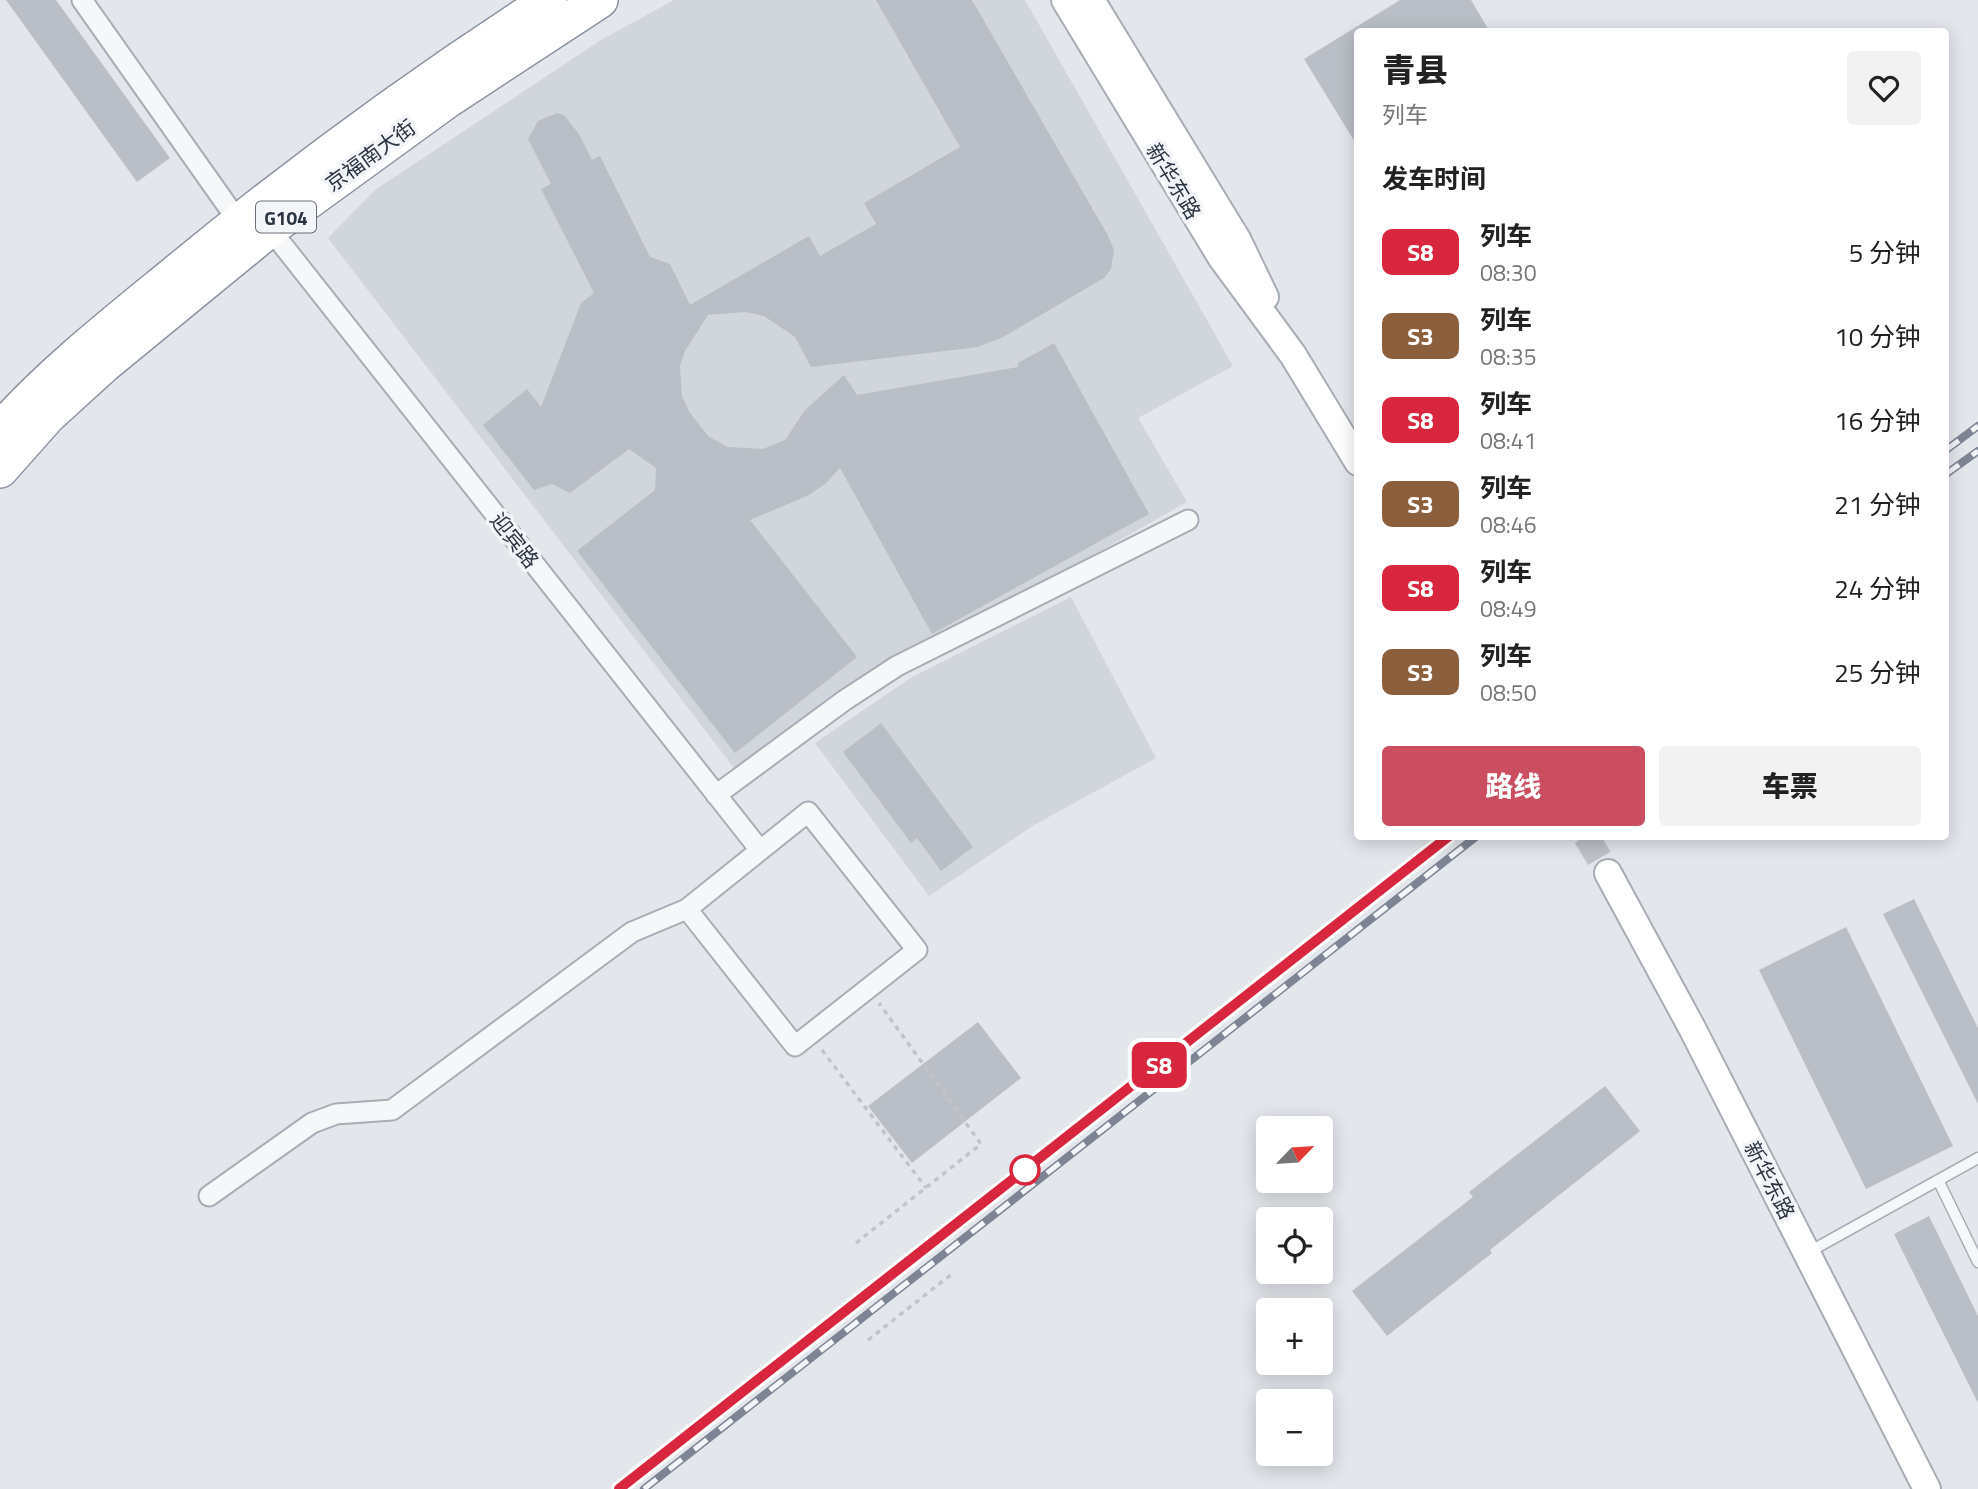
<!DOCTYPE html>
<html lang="zh">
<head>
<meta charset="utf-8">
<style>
  :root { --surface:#fff; --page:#f2f2f2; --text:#222; --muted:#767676; --accent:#ca4d60 }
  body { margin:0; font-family:"Titillium Web","Noto Sans SC",sans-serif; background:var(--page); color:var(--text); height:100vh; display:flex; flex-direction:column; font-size:26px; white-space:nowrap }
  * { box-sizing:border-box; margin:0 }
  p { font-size:23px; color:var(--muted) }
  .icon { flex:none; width:38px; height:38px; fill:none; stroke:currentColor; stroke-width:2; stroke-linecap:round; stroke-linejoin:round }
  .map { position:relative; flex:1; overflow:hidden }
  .panel { position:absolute; left:1354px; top:28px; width:595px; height:812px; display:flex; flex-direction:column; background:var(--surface); border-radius:7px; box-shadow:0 4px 18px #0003 }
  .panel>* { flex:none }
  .badge { padding:0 14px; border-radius:10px; font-size:24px; line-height:46px }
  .needle { width:46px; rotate:65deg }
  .tools { position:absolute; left:1256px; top:1116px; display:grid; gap:14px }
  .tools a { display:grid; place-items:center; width:77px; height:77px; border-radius:7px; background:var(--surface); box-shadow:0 4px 18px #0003; font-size:35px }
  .map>.badge { position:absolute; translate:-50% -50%; box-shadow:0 0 0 4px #fff }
  h2 { padding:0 28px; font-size:26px; line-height:63px }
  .round { display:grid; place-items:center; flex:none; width:74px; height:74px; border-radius:7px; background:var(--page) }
  .summary { display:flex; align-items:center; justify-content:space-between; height:119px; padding:0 28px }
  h1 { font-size:33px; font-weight:800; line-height:52px }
  .action { display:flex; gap:14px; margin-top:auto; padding:14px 28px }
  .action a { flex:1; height:80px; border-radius:7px; background:var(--accent); color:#fff; font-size:28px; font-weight:800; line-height:80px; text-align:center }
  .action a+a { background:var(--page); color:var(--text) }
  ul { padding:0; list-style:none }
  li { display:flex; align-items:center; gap:21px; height:84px; padding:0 28px }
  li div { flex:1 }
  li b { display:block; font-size:26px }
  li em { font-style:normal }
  li .badge { min-width:77px; font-weight:700; text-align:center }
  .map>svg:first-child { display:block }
</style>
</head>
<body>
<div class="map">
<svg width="1978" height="1489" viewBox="0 0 1978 1489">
  <rect width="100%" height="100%" fill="#e3e6eb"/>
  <!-- built -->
  <path fill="#d1d5dc" d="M 674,0 L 1025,0 L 1233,366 L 1138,418 L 1187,502 L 812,713 L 734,768 L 328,238 L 375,190 L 601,40 Z
    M 1071,597 L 1156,758 L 1034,825 L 929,896 L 815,743 L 912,677 Z"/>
  <!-- building -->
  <path fill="#babfc7" d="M 6,0 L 56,0 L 170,158 L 137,182 Z
    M 876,0 L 972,0 L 1107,234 L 1114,250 L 1111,269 L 1104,278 L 1003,337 L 978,347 L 811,367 L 795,337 L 764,316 L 745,312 L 708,315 L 685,351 L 680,366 L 682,396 L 690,413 L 709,437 L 728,447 L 763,449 L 785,440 L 805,410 L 844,375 L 857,395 L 1018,367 L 1018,363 L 1054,343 L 1149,514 L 932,634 L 840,468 L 825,484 L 809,495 L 750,520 L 857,657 L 735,753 L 577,551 L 655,490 L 656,468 L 629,449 L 570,493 L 552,484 L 534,490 L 483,425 L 527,389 L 541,407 L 581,303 L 594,293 L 541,189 L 551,184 L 528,139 L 538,121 L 557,113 L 564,115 L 579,134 L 592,160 L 600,156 L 650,257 L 670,264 L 690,305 L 809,236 L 820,256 L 876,224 L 864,203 L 960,147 Z
    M 1400,0 L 1471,0 L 1490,32 L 1358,32 L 1358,147 L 1304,59 Z
    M 881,723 L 973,847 L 941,871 L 917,838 L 911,843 L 843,752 Z
    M 1914,899 L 1978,1028 L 1978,1104 L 1883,914 Z
    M 1846,927 L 1953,1146 L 1866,1189 L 1759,970 Z
    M 978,1022 L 1021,1078 L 912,1163 L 868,1106 Z
    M 1605,1086 L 1640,1131 L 1490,1250 L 1492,1253 L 1387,1336 L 1352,1291 L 1473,1197 L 1469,1192 Z
    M 1929,1216 L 1978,1316 L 1978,1403 L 1894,1234 Z"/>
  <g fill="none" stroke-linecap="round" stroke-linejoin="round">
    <!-- secondary-tunnel -->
    <path stroke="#bec2c9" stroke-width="26" stroke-dasharray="26 13" stroke-linecap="butt" d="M 1586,836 L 1608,873"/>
    <!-- lane casing -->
    <g stroke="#a8adb5" stroke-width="13">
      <path id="lane" d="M 1938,1180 L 1978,1262
        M 1807,1253 L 1978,1158"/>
    </g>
    <!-- street casing -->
    <g stroke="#a8adb5" stroke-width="23">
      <path id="street" d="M 82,0 L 238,221
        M 270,229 L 760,850
        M 716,795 L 845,700 L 897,666 L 1188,520
        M 808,812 L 917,950 L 795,1046 L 687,909 Z
        M 209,1196 L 312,1123 L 336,1114 L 392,1110 L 632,932 L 687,909"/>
    </g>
    <!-- secondary casing -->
    <g stroke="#a8adb5" stroke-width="30">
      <path id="secondary" d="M 1065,0 L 1221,257 L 1293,355 L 1358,462
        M 1091,0 L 1237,239 L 1265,297
        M 1608,873 L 1692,1028 L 1927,1489"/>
    </g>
    <!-- highway casing -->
    <g stroke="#8b93a1" stroke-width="38">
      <path id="highway" d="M 0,430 C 52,372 113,324 173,275 C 293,176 418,84 549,0
        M 0,470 L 48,416 L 104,365 L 270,229 L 449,99 L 600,0"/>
    </g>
    <!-- path -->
    <path stroke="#c1c4c9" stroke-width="3.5" stroke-dasharray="5 5" stroke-linecap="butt" d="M 822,1050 L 926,1188
      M 856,1243 L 981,1144 L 879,1003
      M 868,1340 L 953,1273"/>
    <!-- lane -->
    <use href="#lane" stroke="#f6f7f9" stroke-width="10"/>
    <!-- street -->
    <use href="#street" stroke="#f6f7f9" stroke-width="19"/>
    <!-- secondary -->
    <use href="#secondary" stroke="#fff" stroke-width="26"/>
    <!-- highway -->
    <use href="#highway" stroke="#fff" stroke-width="35"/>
    <!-- rail casing -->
    <g stroke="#7d8594" stroke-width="8">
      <path id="rail" d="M 1946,450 L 1978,426
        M 1946,474 L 1978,451
        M 619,1489 L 1449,836
        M 644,1489 L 1477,836"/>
    </g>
    <!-- rail -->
    <use href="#rail" stroke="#f3f5f8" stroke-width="5" stroke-dasharray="16" stroke-linecap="butt"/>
  </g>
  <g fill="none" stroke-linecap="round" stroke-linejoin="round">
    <!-- line casing -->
    <g stroke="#fff" stroke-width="16">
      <path id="line" d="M 619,1489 L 1449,836"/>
    </g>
    <!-- line -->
    <use href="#line" stroke="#d7263d" stroke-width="10"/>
  </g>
  <!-- markers -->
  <circle fill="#fff" stroke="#d7263d" stroke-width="3.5" cx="1025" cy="1170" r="14"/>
  <g text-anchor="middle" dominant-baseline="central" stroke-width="7" stroke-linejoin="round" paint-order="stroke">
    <!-- shield labels -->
    <rect fill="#f3f5f8" stroke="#676e79" stroke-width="2" x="256" y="201.5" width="60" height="31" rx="5"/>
    <g font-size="19" font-weight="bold" fill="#2b3442">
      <text x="286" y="217">G104</text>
    </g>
    <!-- street labels -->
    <g font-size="21" fill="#2b3442" stroke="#f3f5f8">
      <text transform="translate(370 155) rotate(-36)">京福南大街</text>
      <text transform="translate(1174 181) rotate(59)">新华东路</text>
      <text transform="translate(515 540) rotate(52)">迎宾路</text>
      <text transform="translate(1770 1180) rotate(63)">新华东路</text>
    </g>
  </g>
</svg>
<div class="tools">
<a><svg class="needle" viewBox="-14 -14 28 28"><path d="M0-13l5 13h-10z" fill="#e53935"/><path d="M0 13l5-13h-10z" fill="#767676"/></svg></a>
<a><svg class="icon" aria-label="locate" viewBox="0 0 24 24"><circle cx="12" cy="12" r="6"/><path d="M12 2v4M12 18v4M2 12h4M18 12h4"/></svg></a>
<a>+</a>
<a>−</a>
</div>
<b class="badge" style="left:1159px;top:1065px;background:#d7263d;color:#fff">S8</b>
<section class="panel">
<div class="summary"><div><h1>青县</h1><p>列车</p></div><a class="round"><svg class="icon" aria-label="heart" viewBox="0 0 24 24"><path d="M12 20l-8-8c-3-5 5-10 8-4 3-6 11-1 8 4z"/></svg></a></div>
<h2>发车时间</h2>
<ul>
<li><span class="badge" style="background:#d7263d;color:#fff">S8</span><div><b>列车</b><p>08:30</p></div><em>5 分钟</em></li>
<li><span class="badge" style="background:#8b5e3c;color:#fff">S3</span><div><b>列车</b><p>08:35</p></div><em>10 分钟</em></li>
<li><span class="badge" style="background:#d7263d;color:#fff">S8</span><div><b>列车</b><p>08:41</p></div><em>16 分钟</em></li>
<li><span class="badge" style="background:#8b5e3c;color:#fff">S3</span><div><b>列车</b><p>08:46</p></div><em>21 分钟</em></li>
<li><span class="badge" style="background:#d7263d;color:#fff">S8</span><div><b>列车</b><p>08:49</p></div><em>24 分钟</em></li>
<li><span class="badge" style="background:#8b5e3c;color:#fff">S3</span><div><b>列车</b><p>08:50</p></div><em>25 分钟</em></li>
</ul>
<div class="action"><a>路线</a><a>车票</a></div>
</section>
</div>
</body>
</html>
